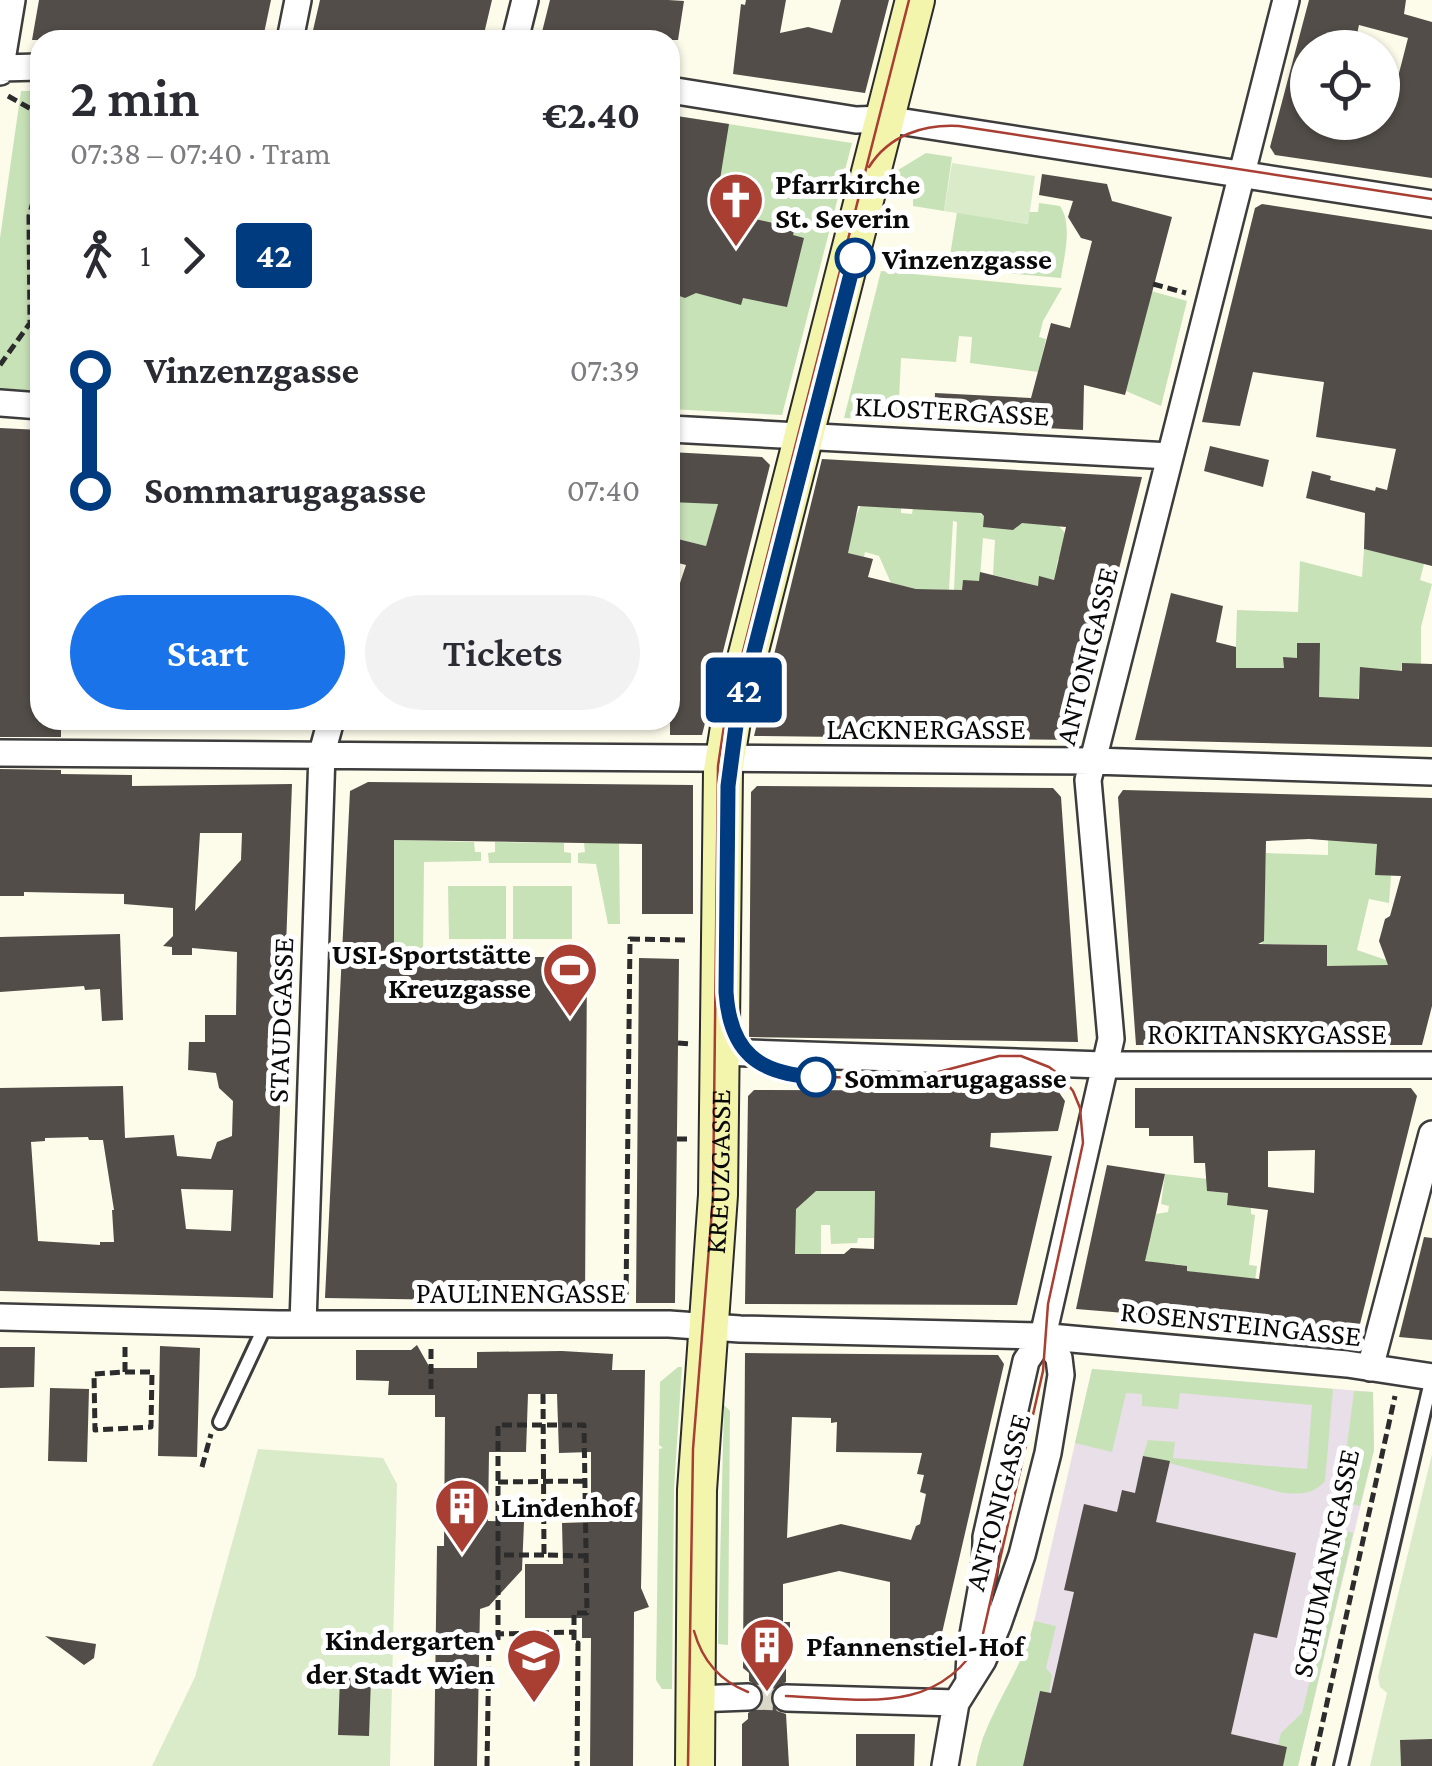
<!DOCTYPE html>
<html lang="en">
<head>
<meta charset="utf-8">
<style>
  :root { --surface:#fff; --page:#f2f2f3; --text:#2b2b33; --muted:#7c7c81; --accent:#1a73e8 }
  body { margin:0; font-family:"Crimson Pro",serif; background:var(--page); color:var(--text); height:100vh; display:flex; flex-direction:column; font-size:38px; white-space:nowrap }
  * { box-sizing:border-box; margin:0 }
  p { font-size:32px; color:var(--muted) }
  .icon { flex:none; width:55px; height:55px; fill:none; stroke:currentColor; stroke-width:2; stroke-linecap:round; stroke-linejoin:round }
  .map { position:relative; flex:1; overflow:hidden }
  .drawer { position:absolute; left:30px; top:30px; width:650px; height:700px; display:flex; flex-direction:column; background:var(--surface); border-radius:30px; box-shadow:0 2px 8px #0004 }
  .drawer>* { flex:none }
  .badge { padding:0 20px; border-radius:8px; font-size:35px; line-height:65px }
  .buttons { position:absolute; left:1290px; top:30px; display:grid; gap:20px }
  .buttons a { display:grid; place-items:center; width:110px; height:110px; border-radius:50%; background:var(--surface); box-shadow:0 2px 8px #0004; font-size:50px }
  .map>.badge { position:absolute; translate:-50% -50%; box-shadow:0 0 0 5px #fff }
  .legs { display:flex; align-items:center; gap:15px; height:110px; padding:0 40px; font-size:32px }
  .legs p { margin-inline-start:auto }
  .overview { display:flex; align-items:center; justify-content:space-between; height:170px; padding:0 40px }
  h1 { font-size:55px; font-weight:600; line-height:75px }
  .action { display:flex; gap:20px; margin-top:auto; padding:20px 40px }
  .action a { flex:1; height:115px; border-radius:60px; background:var(--accent); color:#fff; font-size:40px; font-weight:600; line-height:115px; text-align:center }
  .action a+a { background:var(--page); color:var(--text) }
  ul { padding:0 40px; list-style:none }
  li { display:flex; align-items:center; gap:35px; height:120px; font-size:38px }
  li i { display:grid; place-items:center; width:15px; height:100%; margin:0 12px; background:currentColor }
  li i::after { content:''; width:25px; height:25px; margin:-12px; border:8px solid; border-radius:50%; background:var(--surface) }
  li p { margin-inline-start:auto }
  li:first-child i { background:linear-gradient(#0000 50%,currentColor 0) }
  li:last-child i { background:linear-gradient(currentColor 50%,#0000 0) }
  .map>svg:first-child { display:block }
</style>
</head>
<body>
<div class="map">
<svg width="1432" height="1766" viewBox="0 0 1432 1766">
  <rect width="100%" height="100%" fill="#fdfbea"/>
  <!-- industrial -->
  <path fill="#e9dfe8" d="M 1092,1369 L 1373,1392 L 1374,1450 L 1298,1766 L 976,1766 L 983,1737 L 1028,1648 Z"/>
  <!-- green -->
  <path fill="#c8e2b8" d="M 21,91 L 40,91 L 40,400 L 17,398 L 0,390 L 0,238 Z
    M 670,115 L 852,143 L 782,415 L 670,409 Z
    M 926,153 L 952,157 L 944,211 L 913,206 L 913,184 L 896,179 L 898,170 Z
    M 1039,203 L 1060,206 C 1073,225 1064,256 1061,278 L 948,268 L 957,212 L 1027,224 L 1029,212 L 1038,212 Z
    M 881,271 L 1062,288 L 1043,321 L 1039,337 L 1046,339 L 1038,372 L 970,363 L 972,337 L 959,336 L 956,362 L 901,358 L 898,420 L 844,418 Z
    M 1151,291 L 1187,301 L 1161,406 L 1126,391 Z
    M 719,501 L 706,546 L 670,537 L 670,502 Z
    M 861,505 L 901,508 L 901,513 L 912,514 L 913,508 L 981,512 L 981,515 C 996,516 1000,528 1013,530 L 1019,522 L 1059,526 L 1065,533 L 1066,560 L 1058,559 L 1054,580 L 1040,577 L 1038,586 L 993,575 L 995,540 L 983,538 L 979,591 L 978,581 L 963,581 L 962,590 L 954,590 L 957,522 L 953,521 L 949,590 L 916,589 L 891,583 L 879,556 L 865,552 L 864,557 L 840,551 Z
    M 1364,549 L 1424,564 L 1420,580 L 1432,584 L 1421,627 L 1421,664 L 1402,664 L 1400,697 L 1361,668 L 1358,702 L 1234,701 L 1237,610 L 1298,612 L 1300,561 L 1362,577 Z
    M 384,822 L 400,840 L 474,842 L 475,852 L 481,852 L 481,861 L 424,862 L 423,957 L 394,957 Z
    M 1328,838 L 1356,842 L 1377,838 L 1391,876 L 1389,903 L 1369,899 L 1357,950 L 1395,963 L 1386,998 L 1347,966 L 1327,966 L 1327,945 L 1262,944 L 1266,853 L 1328,855 Z
    M 495,842 L 564,843 L 564,852 L 571,853 L 571,863 L 489,863 L 488,853 L 495,852 Z
    M 584,843 L 619,843 L 620,924 L 608,924 L 596,864 L 578,863 L 578,853 L 585,852 Z
    M 448,886 L 506,886 L 506,939 L 449,939 Z
    M 513,886 L 572,886 L 572,939 L 513,939 Z
    M 1165,1174 L 1208,1179 L 1207,1191 L 1228,1193 L 1251,1208 L 1251,1214 L 1255,1215 L 1249,1265 L 1257,1266 L 1255,1281 L 1187,1271 L 1186,1266 L 1175,1264 L 1175,1270 L 1151,1268 L 1150,1261 L 1135,1260 L 1151,1234 L 1156,1214 L 1168,1212 L 1169,1206 L 1161,1204 Z
    M 801,1190 L 875,1191 L 874,1238 L 858,1238 L 857,1243 L 831,1244 L 830,1225 L 821,1225 L 821,1260 L 813,1255 L 795,1254 L 793,1210 L 805,1201 Z
    M 678,1367 L 682,1367 L 674,1488 L 672,1689 L 662,1689 L 656,1680 L 659,1449 L 663,1448 L 659,1445 L 660,1382 Z
    M 1092,1369 L 1333,1389 L 1325,1481 C 1313,1495 1300,1494 1283,1493 L 1143,1456 L 1148,1440 L 1175,1442 L 1173,1458 L 1307,1469 L 1312,1405 L 1180,1393 L 1178,1409 L 1142,1406 L 1142,1394 L 1126,1393 L 1112,1452 L 1075,1443 Z
    M 1354,1391 L 1373,1392 L 1374,1450 L 1360,1506 L 1340,1501 Z
    M 724,1405 L 730,1411 L 728,1645 L 718,1644 Z
    M 1335,1528 L 1353,1533 L 1298,1766 L 1283,1766 L 1287,1747 L 1278,1745 L 1281,1733 L 1302,1713 L 1322,1631 L 1315,1610 Z
    M 1034,1621 L 1056,1626 L 1046,1668 L 1052,1675 L 1049,1693 L 1039,1692 L 1023,1766 L 976,1766 C 984,1714 1023,1672 1034,1621 Z"/>
  <!-- pitch -->
  <path fill="#daebc9" d="M 952,163 L 1035,176 L 1028,224 L 944,211 Z
    M 258,1449 L 383,1458 L 397,1484 L 390,1766 L 152,1766 L 195,1677 Z
    M 1432,1454 L 1432,1766 L 1370,1766 L 1387,1693 L 1380,1687 L 1378,1677 Z"/>
  <!-- building -->
  <path fill="#524d48" fill-rule="evenodd" d="M 39,0 L 271,0 L 263,38 L 32,40 Z
    M 320,0 L 492,0 L 483,38 L 311,39 Z
    M 550,0 L 668,0 L 684,1 L 678,40 L 540,40 Z
    M 746,0 L 786,0 L 780,33 L 808,27 L 832,33 L 841,0 L 889,0 L 865,93 L 733,74 L 741,4 L 745,5 Z
    M 1309,0 L 1406,0 L 1404,14 L 1432,22 L 1432,178 L 1275,155 L 1270,147 ZM 1359,25 L 1408,38 L 1398,77 L 1382,74 L 1382,122 L 1308,122 L 1308,48 L 1354,48 Z
    M 670,115 L 729,124 L 715,210 L 795,228 L 793,235 L 804,238 L 787,307 L 743,298 L 741,305 L 696,293 L 685,298 L 674,294 L 670,288 Z
    M 1042,174 L 1107,184 L 1112,201 L 1172,217 L 1125,395 L 1084,385 L 1083,430 L 934,422 L 935,393 L 1031,398 L 1051,323 L 1070,328 L 1092,241 L 1081,238 L 1068,217 L 1073,201 L 1039,195 Z
    M 1262,204 L 1432,230 L 1432,566 L 1364,549 L 1365,513 L 1306,498 L 1312,471 L 1331,476 L 1330,480 L 1375,491 L 1376,487 L 1387,490 L 1396,449 L 1316,437 L 1324,382 L 1253,372 L 1240,426 L 1202,422 L 1255,208 Z
    M 0,428 L 40,430 L 40,649 L 31,649 L 32,693 L 40,693 L 40,720 L 61,720 L 61,737 L 0,737 Z
    M 1210,446 L 1269,460 L 1263,487 L 1204,471 Z
    M 670,452 L 762,457 L 770,465 L 702,735 L 670,735 L 670,603 L 673,604 L 686,565 L 670,561 L 670,537 L 706,546 L 718,504 L 670,502 Z
    M 822,459 L 1142,477 L 1076,740 L 754,736 ZM 858,506 L 981,513 L 984,516 L 983,527 L 1013,530 L 1022,523 L 1066,527 L 1054,580 L 1039,576 L 1038,586 L 980,572 L 979,581 L 963,580 L 962,590 L 916,589 L 868,577 L 873,559 L 848,553 Z
    M 1171,593 L 1223,606 L 1216,642 L 1236,647 L 1236,668 L 1284,668 L 1283,657 L 1297,658 L 1297,643 L 1320,643 L 1319,697 L 1359,699 L 1360,667 L 1402,671 L 1402,663 L 1432,664 L 1432,747 L 1135,740 Z
    M 0,769 L 61,770 L 61,774 L 132,775 L 132,786 L 292,784 L 273,1298 L 0,1291 L 0,1088 L 123,1086 L 125,1138 L 174,1135 L 177,1156 L 211,1159 L 217,1142 L 232,1136 L 233,1101 L 219,1088 L 216,1073 L 188,1070 L 189,1042 L 205,1042 L 205,1015 L 236,1015 L 237,952 L 192,948 L 192,955 L 172,955 L 172,947 L 163,946 L 173,936 L 173,908 L 124,904 L 124,894 L 24,892 L 24,896 L 0,896 ZM 200,833 L 242,833 L 241,860 L 195,911 ZM 88,1137 L 89,1140 L 103,1140 L 114,1210 L 112,1210 L 114,1242 L 100,1242 L 100,1245 L 38,1241 L 31,1142 L 45,1141 L 45,1138 ZM 181,1189 L 233,1190 L 231,1231 L 186,1229 Z
    M 368,782 L 693,785 L 693,914 L 642,914 L 642,844 L 394,840 L 394,957 L 587,957 L 585,1302 L 325,1298 L 350,791 Z
    M 757,786 L 1053,788 L 1061,797 L 1078,1042 L 749,1037 L 751,792 Z
    M 1123,790 L 1432,798 L 1432,1006 L 1422,1045 L 1136,1045 L 1118,797 ZM 1309,839 L 1377,844 L 1375,875 L 1401,876 L 1390,916 L 1385,919 L 1379,941 L 1388,965 L 1327,966 L 1327,945 L 1258,944 L 1264,941 L 1266,841 Z
    M 120,934 L 123,1020 L 102,1021 L 100,989 L 85,990 L 84,986 L 0,992 L 0,937 Z
    M 639,958 L 679,959 L 675,1303 L 636,1303 Z
    M 1135,1088 L 1411,1088 L 1417,1096 L 1358,1332 L 1076,1309 L 1107,1165 L 1165,1174 L 1145,1261 L 1187,1266 L 1187,1271 L 1259,1279 L 1268,1210 L 1227,1205 L 1228,1193 L 1207,1191 L 1205,1163 L 1194,1163 L 1193,1136 L 1149,1136 L 1149,1128 L 1135,1128 ZM 1315,1150 L 1314,1193 L 1268,1187 L 1268,1151 Z
    M 754,1090 L 1058,1091 L 1065,1101 L 1058,1131 L 991,1133 L 990,1147 L 1052,1156 L 1017,1305 L 745,1304 L 748,1096 ZM 816,1191 L 875,1191 L 874,1249 L 851,1248 L 844,1254 L 795,1254 L 796,1209 Z
    M 1424,1237 L 1432,1238 L 1432,1340 L 1399,1337 Z
    M 417,1345 L 430,1368 L 477,1368 L 477,1352 L 562,1351 L 613,1354 L 612,1370 L 645,1370 L 641,1588 L 649,1607 L 634,1612 L 633,1766 L 590,1766 L 591,1638 L 582,1638 L 582,1618 L 525,1618 L 525,1564 L 563,1564 L 562,1523 L 591,1522 L 591,1452 L 559,1453 L 557,1394 L 528,1394 L 526,1452 L 489,1452 L 488,1521 L 524,1522 L 522,1570 L 489,1606 L 480,1609 L 477,1766 L 434,1766 L 437,1546 L 444,1546 L 445,1417 L 435,1417 L 435,1395 L 388,1395 L 389,1381 L 356,1380 L 356,1350 L 411,1350 Z
    M 160,1346 L 200,1348 L 197,1457 L 158,1456 Z
    M 0,1347 L 35,1347 L 34,1387 L 0,1388 Z
    M 745,1353 L 998,1355 L 1004,1364 L 936,1659 L 890,1660 L 890,1582 L 839,1571 L 783,1584 L 783,1622 L 790,1622 L 790,1658 L 786,1657 L 786,1682 L 773,1689 L 770,1698 L 777,1711 L 786,1714 L 789,1766 L 742,1766 L 742,1724 L 748,1719 L 748,1713 L 762,1705 L 764,1697 L 761,1688 L 749,1681 L 749,1673 L 743,1668 ZM 792,1417 L 831,1418 L 831,1423 L 837,1422 L 836,1452 L 922,1453 L 917,1474 L 924,1475 L 920,1492 L 926,1494 L 920,1524 L 916,1526 L 911,1540 L 841,1524 L 787,1538 Z
    M 50,1388 L 89,1389 L 87,1462 L 48,1461 Z
    M 1143,1456 L 1170,1461 L 1156,1522 L 1296,1553 L 1277,1638 L 1254,1633 L 1231,1734 L 1287,1747 L 1283,1766 L 1023,1766 L 1040,1691 L 1051,1693 L 1074,1592 L 1064,1590 L 1084,1504 L 1117,1512 L 1122,1490 L 1135,1493 Z
    M 45,1636 L 96,1644 L 94,1658 L 84,1665 Z
    M 340,1677 L 371,1678 L 369,1736 L 338,1735 Z
    M 856,1734 L 915,1734 L 914,1766 L 856,1766 Z
    M 1432,1739 L 1432,1766 L 1401,1766 L 1400,1740 Z"/>
  <g fill="none" stroke-linecap="round" stroke-linejoin="round">
    <!-- street-tunnel -->
    <path stroke="#d9d7c8" stroke-width="25" stroke-dasharray="25 12" stroke-linecap="butt" d="M 748,1697 L 786,1698"/>
    <!-- lane casing -->
    <g stroke="#3d3d3d" stroke-width="18">
      <path id="lane" d="M 220,1422 L 266,1324
        M 1341,1766 L 1432,1377"/>
    </g>
    <!-- street casing -->
    <g stroke="#3d3d3d" stroke-width="30">
      <path id="street" d="M 290,40 L 298,0
        M 515,40 L 525,0
        M 0,68 L 40,67
        M 0,72 L 12,0
        M 670,90 L 856,120 L 885,119 L 1432,204
        M 0,403 L 40,406
        M 670,429 L 1170,456
        M 0,753 L 1093,761 L 1432,772
        M 719,1052 L 1103,1065 L 1432,1065
        M 0,1317 L 278,1324 L 669,1324 L 740,1329 L 1039,1336 L 1347,1364 L 1432,1377
        M 303,1324 L 322,753 L 331,720
        M 1370,1368 L 1432,1134
        M 969,1682 C 968,1633 987,1586 986,1537 L 1026,1361 L 1043,1336 L 1111,1039 L 1088,780 L 1286,0
        M 786,1698 L 956,1703
        M 695,1699 L 748,1697
        M 945,1766 L 956,1703 L 983,1660 L 998,1624 L 1022,1555 L 1048,1453 L 1061,1375 L 1059,1358 L 1043,1336"/>
    </g>
    <!-- secondary casing -->
    <g stroke="#2c2c2c" stroke-width="42">
      <g id="secondary">
        <path id="s1" d="M 695,1766 L 697,1490 L 718,1195 L 723,771 L 731,721 L 915,0"/>
      </g>
    </g>
    <!-- path -->
    <path stroke="#2c2c2c" stroke-width="5" stroke-dasharray="10 5" stroke-linecap="butt" d="M 8,96 L 40,114
      M 1153,284 L 1186,293
      M 30,323 L 40,319
      M 0,365 L 30,323 L 29,216 L 40,177
      M 678,1043 L 690,1044
      M 677,1139 L 689,1139
      M 626,1299 L 630,939 L 689,940
      M 125,1372 L 152,1372 L 151,1427 L 95,1430 L 94,1374 Z
      M 125,1372 L 125,1343
      M 431,1389 L 431,1348
      M 543,1394 L 544,1555 L 585,1556
      M 202,1467 L 211,1434
      M 498,1482 L 584,1481
      M 498,1555 L 498,1634 L 575,1632
      M 544,1555 L 498,1555 L 498,1425 L 584,1425 L 587,1613 L 574,1613 L 574,1643 L 578,1643 L 577,1766
      M 487,1766 L 489,1643 L 498,1643 L 498,1634
      M 1313,1766 L 1395,1396"/>
    <!-- lane -->
    <use href="#lane" stroke="#fff" stroke-width="12"/>
    <!-- street -->
    <use href="#street" stroke="#fff" stroke-width="25"/>
    <!-- secondary -->
    <use href="#secondary" stroke="#f4f5ac" stroke-width="38"/>
    <!-- tram -->
    <path stroke="#a93e33" stroke-width="2.5" d="M 869,167 C 889,135 924,124 959,126 L 1432,199
      M 726,995 L 730,1022 L 740,1045 L 762,1065 L 779,1072 L 816,1077 L 895,1078 L 927,1075 L 999,1056 L 1021,1056 L 1049,1067 L 1061,1076 L 1073,1091 L 1080,1108 L 1083,1143 L 1048,1304 L 1043,1371 L 982,1638 C 938,1717 863,1699 786,1696
      M 694,1631 C 702,1660 720,1681 748,1692
      M 688,1766 L 693,1449 L 713,1197 L 718,766 L 724,726 L 909,0"/>
  </g>
  <g fill="none" stroke-linecap="round" stroke-linejoin="round">
    <!-- line-1 casing -->
    <g stroke="#fff" stroke-width="22">
      <path id="line-1" d="M 816,1077 C 758,1074 730,1052 726,992 L 728,786 L 737,718 L 855,258"/>
    </g>
    <!-- line-1 -->
    <use href="#line-1" stroke="#003b80" stroke-width="15"/>
  </g>
  <!-- icons -->
  <defs>
    <g id="church-pin" transform="scale(2.875)"><path d="M0 17L-7.5 6A9.5 9.5 0 1 1 7.5 6Z" fill="#a93e33" stroke="#fff"/><path d="M-1.2-6h2.4v3.5h3.3v2.4h-3.3V6h-2.4V-.1h-3.3v-2.4h3.3Z" fill="#fff"/></g>
    <g id="stadium-pin" transform="scale(2.875)"><path d="M0 17L-7.5 6A9.5 9.5 0 1 1 7.5 6Z" fill="#a93e33" stroke="#fff"/><path d="M0-5a6.5 5 0 1 0 0 10a6.5 5 0 1 0 0-10ZM-3.5-1.8h7v3.6h-7Z" fill="#fff"/></g>
    <g id="building-pin" transform="scale(2.875)"><path d="M0 17L-7.5 6A9.5 9.5 0 1 1 7.5 6Z" fill="#a93e33" stroke="#fff"/><path d="M-4-6H4V6H1V3H-1V6H-4ZM-2.5-4.3h1.7v1.8h-1.7ZM.8-4.3h1.7v1.8H.8ZM-2.5-1h1.7V.8h-1.7ZM.8-1h1.7V.8H.8Z" fill="#fff"/></g>
    <g id="school-pin" transform="scale(2.875)"><path d="M0 17L-7.5 6A9.5 9.5 0 1 1 7.5 6Z" fill="#a93e33" stroke="#fff"/><path d="M0-5L7-2L0 1L-7-2ZM-4 1L0 2.5L4 1V4Q0 6-4 4Z" fill="#fff"/></g>
  </defs>
  <g fill-rule="evenodd">
    <use href="#church-pin" x="736" y="200"/>
    <use href="#stadium-pin" x="570" y="970"/>
    <use href="#building-pin" x="462" y="1506"/>
    <use href="#building-pin" x="767" y="1645"/>
    <use href="#school-pin" x="534" y="1656"/>
  </g>
  <!-- markers -->
  <g fill="#fff" stroke="#003b80" stroke-width="5">
    <circle cx="855" cy="258" r="18"/>
    <circle cx="816" cy="1077" r="18"/>
  </g>
  <g text-anchor="middle" dominant-baseline="central" stroke-width="10" stroke-linejoin="round" paint-order="stroke">
    <!-- poi labels -->
    <g font-size="30" font-weight="bold" fill="#0a0a0a" stroke="#fff" text-anchor="start">
      <text x="775" y="183">Pfarrkirche<tspan x="775" dy="34">St. Severin</tspan></text>
      <text x="531" y="953" text-anchor="end">USI-Sportstätte<tspan x="531" dy="34">Kreuzgasse</tspan></text>
      <text x="501" y="1506">Lindenhof</text>
      <text x="495" y="1639" text-anchor="end">Kindergarten<tspan x="495" dy="34">der Stadt Wien</tspan></text>
      <text x="806" y="1645">Pfannenstiel-Hof</text>
    </g>
    <!-- stop labels -->
    <g font-size="30" font-weight="bold" fill="#0a0a0a" stroke="#fff" text-anchor="start">
      <text x="882" y="258">Vinzenzgasse</text>
      <text x="844" y="1077">Sommarugagasse</text>
    </g>
    <!-- street labels -->
    <g font-size="30" fill="#0a0a0a" stroke="#fff">
      <text transform="translate(952 410) rotate(3)">KLOSTERGASSE</text>
      <text transform="translate(1086 656) rotate(-76)">ANTONIGASSE</text>
      <text x="926" y="728">LACKNERGASSE</text>
      <text transform="translate(280 1020) rotate(-88)">STAUDGASSE</text>
      <text x="1267" y="1033">ROKITANSKYGASSE</text>
      <text stroke="none"><textPath href="#s1" startOffset="595">KREUZGASSE</textPath></text>
      <text x="521" y="1292">PAULINENGASSE</text>
      <text transform="translate(1241 1323) rotate(6)">ROSENSTEINGASSE</text>
      <text transform="translate(997 1502) rotate(-75)">ANTONIGASSE</text>
      <text transform="translate(1325 1563) rotate(-78)">SCHUMANNGASSE</text>
    </g>
  </g>
</svg>
<div class="buttons">
<a><svg class="icon" aria-label="locate" viewBox="0 0 24 24"><circle cx="12" cy="12" r="6"/><path d="M12 2v4M12 18v4M2 12h4M18 12h4"/></svg></a>
</div>
<b class="badge" style="left:744px;top:690px;background:#003b80;color:#fff">42</b>
<section class="drawer">
<div class="overview"><div><h1>2 min</h1><p>07:38 – 07:40 · Tram</p></div><b>€2.40</b></div>
<div class="legs"><svg class="icon" aria-label="walk" viewBox="0 0 24 24"><circle cx="13" cy="4" r="2"/><path d="M13 8l-2 6 4 7M11 14l-3 7M7 12l3-4h3l4 4"/></svg>1<svg class="icon" aria-label="forward" viewBox="0 0 24 24"><path d="M9 5l7 7-7 7"/></svg><b class="badge" style="background:#003b80;color:#fff">42</b></div>
<ul>
<li><i style="color:#003b80"></i><b>Vinzenzgasse</b><p>07:39</p></li>
<li><i style="color:#003b80"></i><b>Sommarugagasse</b><p>07:40</p></li>
</ul>
<div class="action"><a>Start</a><a>Tickets</a></div>
</section>
</div>
</body>
</html>
